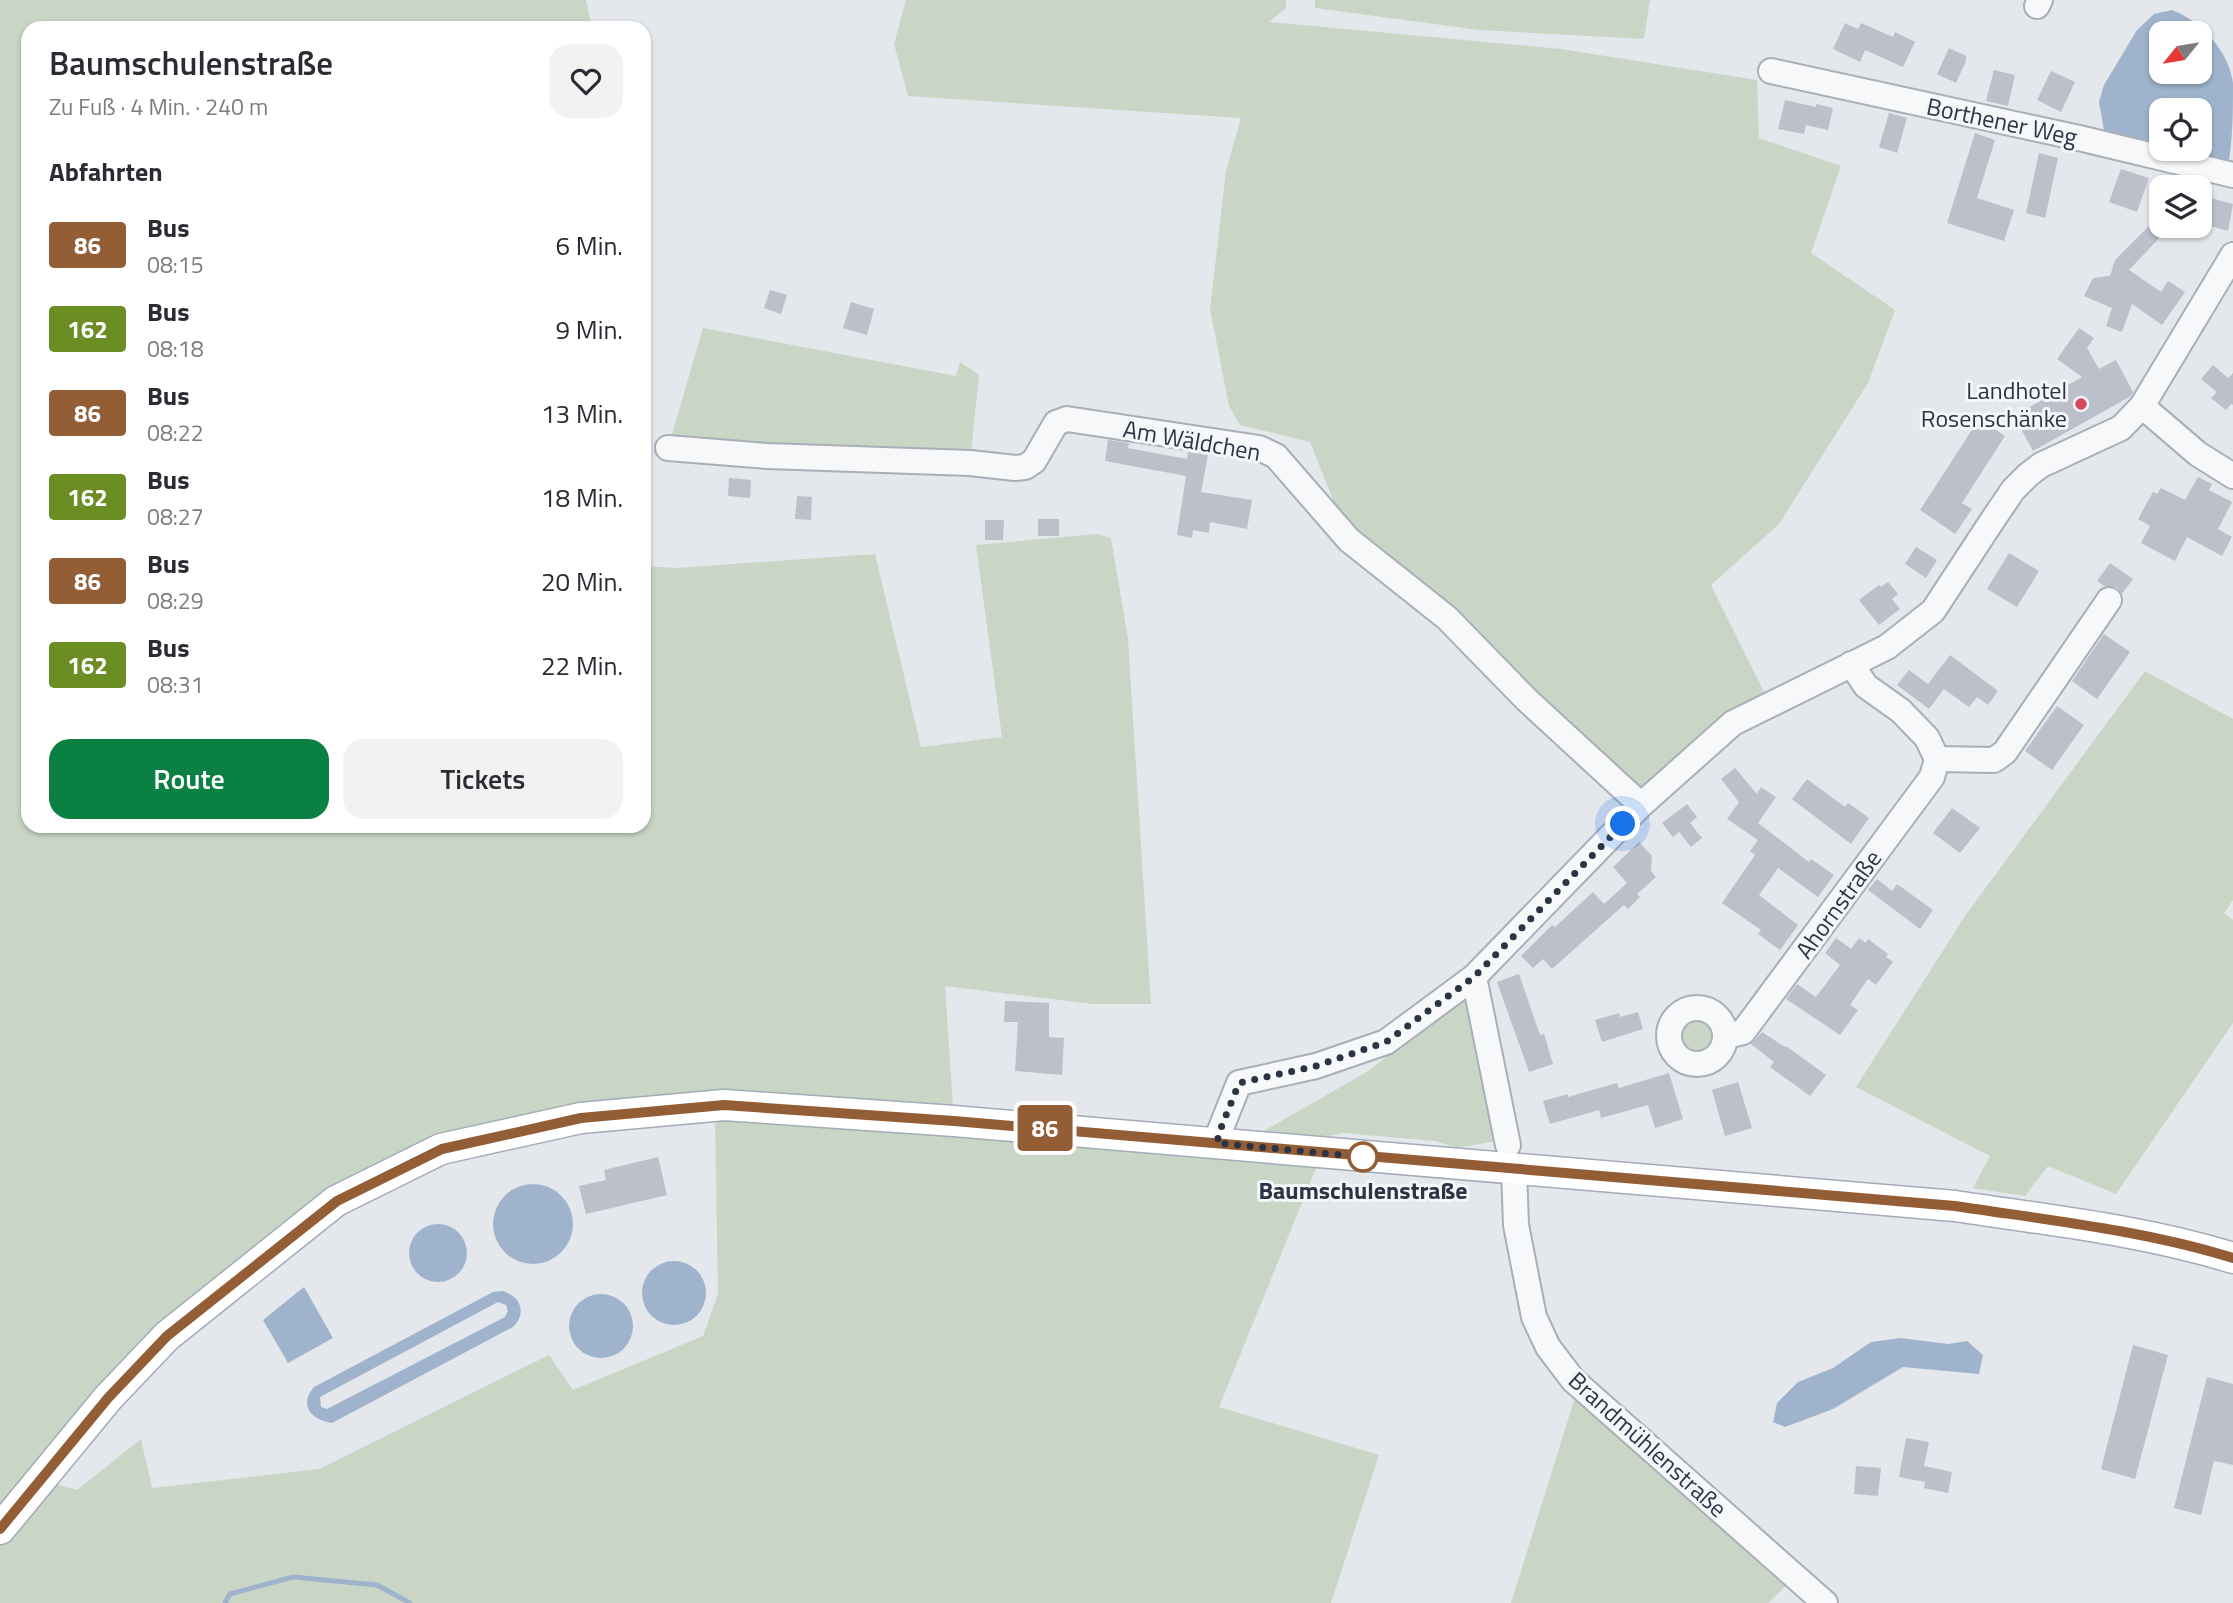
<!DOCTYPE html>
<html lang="de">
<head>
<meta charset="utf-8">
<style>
  :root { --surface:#fff; --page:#f2f2f3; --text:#2b2b33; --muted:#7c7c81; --accent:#0b8043 }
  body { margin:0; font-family:"Titillium Web",sans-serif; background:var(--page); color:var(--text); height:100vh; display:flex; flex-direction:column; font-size:26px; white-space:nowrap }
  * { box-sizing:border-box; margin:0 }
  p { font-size:23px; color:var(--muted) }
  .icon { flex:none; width:38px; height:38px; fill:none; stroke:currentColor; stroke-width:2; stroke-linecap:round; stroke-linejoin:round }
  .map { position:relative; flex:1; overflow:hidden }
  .drawer { position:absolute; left:21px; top:21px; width:630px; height:812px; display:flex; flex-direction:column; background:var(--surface); border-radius:21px; box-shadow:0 2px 5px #0004 }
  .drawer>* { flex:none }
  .badge { padding:0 14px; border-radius:5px; font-size:24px; line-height:46px }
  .needle { width:46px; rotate:240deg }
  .buttons { position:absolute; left:2149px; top:21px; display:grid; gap:14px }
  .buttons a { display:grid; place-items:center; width:63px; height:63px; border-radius:14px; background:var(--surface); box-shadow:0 2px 5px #0004; font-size:35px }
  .you { position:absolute; width:35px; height:35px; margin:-18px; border:5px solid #fff; border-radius:50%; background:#1a73e8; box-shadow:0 0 0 10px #1a73e833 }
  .map>.badge { position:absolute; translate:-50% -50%; box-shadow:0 0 0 4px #fff }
  h2 { padding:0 28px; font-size:26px; line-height:63px }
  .round { display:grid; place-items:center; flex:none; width:74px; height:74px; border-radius:21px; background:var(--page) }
  .head { display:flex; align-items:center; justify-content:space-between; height:119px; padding:0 28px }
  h1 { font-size:33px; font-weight:600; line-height:52px }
  .action { display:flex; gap:14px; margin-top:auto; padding:14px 28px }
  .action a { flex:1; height:80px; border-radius:21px; background:var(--accent); color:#fff; font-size:28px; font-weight:600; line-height:80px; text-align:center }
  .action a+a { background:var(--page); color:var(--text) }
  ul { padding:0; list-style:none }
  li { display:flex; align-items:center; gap:21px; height:84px; padding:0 28px }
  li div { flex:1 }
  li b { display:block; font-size:26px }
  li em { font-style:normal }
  li .badge { min-width:77px; font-weight:700; text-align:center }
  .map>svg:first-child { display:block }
</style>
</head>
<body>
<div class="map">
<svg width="2233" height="1603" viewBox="0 0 2233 1603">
  <rect width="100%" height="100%" fill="#e4e7ec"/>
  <!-- green -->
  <path fill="#c9d6c5" d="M 0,0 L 586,0 L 592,28 L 28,28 L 28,826 L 644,826 L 644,566 L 677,568 L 875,554 L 921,747 L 1002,737 L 976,545 L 1097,534 L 1111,538 L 1128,639 L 1151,1004 L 1093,1004 L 945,986 L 954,1121 L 725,1105 L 679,1093 L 587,1102 L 439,1136 L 330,1193 L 232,1265 L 154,1332 L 37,1479 L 77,1490 L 141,1439 L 152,1488 L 319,1469 L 549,1355 L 573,1390 L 703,1336 L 718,1294 L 715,1117 L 1028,1140 L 1316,1168 L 1219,1407 L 1379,1455 L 1331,1603 L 0,1603 Z
    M 906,0 L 1286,0 L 1286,8 L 1269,22 L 1561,49 L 1757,80 L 1759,138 L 1841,166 L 1811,253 L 1895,310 L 1868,383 L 1779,524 L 1711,585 L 1770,704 L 1641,805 L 1349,540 L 1310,442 L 1240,425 L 1229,406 L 1210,309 L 1226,171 L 1241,118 L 908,96 L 894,44 Z
    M 1315,0 L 1650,0 L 1644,39 L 1479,30 L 1315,8 Z
    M 703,328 L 956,376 L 960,362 L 979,375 L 970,463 L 668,448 Z
    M 2145,671 L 2233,719 L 2233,900 L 2224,913 L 2233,920 L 2233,1023 L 2116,1194 L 2048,1166 L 2025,1196 L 1973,1188 L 1990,1156 L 1856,1087 L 1965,916 Z
    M 1462,998 L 1474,1006 L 1501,1140 L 1457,1148 L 1436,1141 L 1342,1133 L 1316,1139 L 1257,1135 L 1370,1070 L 1451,1004 Z
    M1677 1036a19 19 0 1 1 38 0a19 19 0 1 1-38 0Z
    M 1576,1394 L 1788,1584 L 1768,1603 L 1511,1603 Z"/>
  <!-- water -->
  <path fill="#9fb4cc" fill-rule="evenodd" d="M 2172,10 C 2201,21 2229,51 2233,83 C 2233,108 2233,136 2229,160 L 2181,149 L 2200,149 L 2200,110 L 2161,110 L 2161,144 L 2104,130 L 2099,102 L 2104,85 L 2137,30 L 2154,14 ZM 2161,33 L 2200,33 L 2200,72 L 2161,72 Z
    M493 1224a40 40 0 1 1 80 0a40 40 0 1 1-80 0Z
    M409 1253a29 29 0 1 1 58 0a29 29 0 1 1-58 0Z
    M642 1293a32 32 0 1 1 64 0a32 32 0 1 1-64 0Z
    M 304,1287 L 333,1338 L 288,1363 L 263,1320 Z
    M 503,1291 C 521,1297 527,1313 513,1327 L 332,1423 C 312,1420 298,1406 314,1387 L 493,1292 ZM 498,1302 L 506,1305 L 508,1311 L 505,1317 L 327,1409 L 321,1407 L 320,1397 Z
    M569 1326a32 32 0 1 1 64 0a32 32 0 1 1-64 0Z
    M 1901,1338 L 1948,1344 L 1967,1341 L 1983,1355 L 1979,1374 L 1903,1367 L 1833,1409 L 1785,1427 L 1773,1422 L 1777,1403 L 1798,1382 L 1833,1368 L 1871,1342 Z"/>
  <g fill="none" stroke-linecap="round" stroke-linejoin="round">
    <!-- stream -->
    <path stroke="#9fb4cc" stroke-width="5" d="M 225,1603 L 230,1594 L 293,1577 L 377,1585 L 410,1603"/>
  </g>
  <!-- building -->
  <path fill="#bbc0ca" d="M 1845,23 L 1858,29 L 1861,23 L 1893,37 L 1895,32 L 1915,42 L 1903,67 L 1865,50 L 1860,62 L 1833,49 Z
    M 1949,48 L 1966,56 L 1966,61 L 1956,83 L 1937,74 Z
    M 1994,70 L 2015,75 L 2008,106 L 1986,101 Z
    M 2051,71 L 2075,82 L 2061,112 L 2037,100 Z
    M 1785,100 L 1816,107 L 1816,104 L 1833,108 L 1828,130 L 1806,125 L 1804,134 L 1778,129 Z
    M 1889,113 L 1907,118 L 1897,153 L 1879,147 Z
    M 1975,133 L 1995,140 L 1977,198 L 2014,210 L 2004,241 L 1947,223 Z
    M 2039,153 L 2058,158 L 2045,218 L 2026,213 Z
    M 2121,169 L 2149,178 L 2137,212 L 2109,202 Z
    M 2200,195 L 2233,204 L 2228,231 L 2200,223 Z
    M 2150,225 L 2166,231 L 2129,270 L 2161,292 L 2168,281 L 2185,292 L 2162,325 L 2132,304 L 2122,332 L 2106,326 L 2112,308 L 2084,296 L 2093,278 L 2110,276 L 2115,260 Z
    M 770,290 L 787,295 L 781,314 L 764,308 Z
    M 851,302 L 874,309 L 867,335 L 843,328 Z
    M 2079,328 L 2094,338 L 2087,348 L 2099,369 L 2116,360 L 2133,392 L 2131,396 L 2033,451 L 2014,416 L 2082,377 L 2057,359 Z
    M 2213,365 L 2228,378 L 2233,373 L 2233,405 L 2231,404 L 2226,410 L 2211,398 L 2217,392 L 2201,379 Z
    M 1979,419 L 2005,436 L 1962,503 L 1972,509 L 1955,534 L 1920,510 Z
    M 1108,440 L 1129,443 L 1128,448 L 1187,459 L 1188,452 L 1208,455 L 1201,492 L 1252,500 L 1247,529 L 1210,522 L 1209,533 L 1193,530 L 1192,538 L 1177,535 L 1186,476 L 1105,461 Z
    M 2198,477 L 2212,484 L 2209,490 L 2232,502 L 2218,529 L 2232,537 L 2222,556 L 2187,537 L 2175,561 L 2141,543 L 2150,526 L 2138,519 L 2153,492 L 2157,494 L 2161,488 L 2185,500 Z
    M 729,478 L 751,480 L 750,498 L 728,496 Z
    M 797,496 L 812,497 L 811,520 L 795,519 Z
    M 1038,519 L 1059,519 L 1059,536 L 1038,536 Z
    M 985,520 L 1004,520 L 1003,540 L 985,540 Z
    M 1916,547 L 1937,560 L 1926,578 L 1905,564 Z
    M 2009,553 L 2039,571 L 2017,607 L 1987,589 Z
    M 2110,563 L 2133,579 L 2122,594 L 2117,587 L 2104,586 L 2097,581 Z
    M 1888,582 L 1898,594 L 1892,599 L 1900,609 L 1879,625 L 1859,600 L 1879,585 L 1881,587 Z
    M 2104,634 L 2130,652 L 2097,699 L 2072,681 Z
    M 1950,655 L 1998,691 L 1988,705 L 1977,697 L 1969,707 L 1944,689 L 1929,709 L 1897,685 L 1909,670 L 1928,684 Z
    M 2057,706 L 2084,725 L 2052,770 L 2025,751 Z
    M 1735,768 L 1757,794 L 1761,787 L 1776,797 L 1758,823 L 1809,862 L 1811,859 L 1834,875 L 1818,897 L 1778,868 L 1759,895 L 1798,925 L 1780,950 L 1758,934 L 1761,930 L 1722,903 L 1755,855 L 1750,851 L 1758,840 L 1727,819 L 1739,802 L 1721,779 Z
    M 1807,779 L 1845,807 L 1848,803 L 1869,818 L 1851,844 L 1792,799 Z
    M 1687,804 L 1697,817 L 1690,823 L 1702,838 L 1691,847 L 1679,832 L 1673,837 L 1662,823 Z
    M 1952,808 L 1980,828 L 1960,853 L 1933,833 Z
    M 1639,842 L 1652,856 L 1651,871 L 1656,877 L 1637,894 L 1640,897 L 1628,909 L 1624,905 L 1552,969 L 1543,959 L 1533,968 L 1521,956 L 1552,925 L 1555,927 L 1593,892 L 1604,904 L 1627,883 L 1613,867 Z
    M 1877,879 L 1892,891 L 1897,884 L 1933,910 L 1920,929 L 1868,890 Z
    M 1836,938 L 1851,949 L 1859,938 L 1866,943 L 1868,939 L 1888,954 L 1886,957 L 1893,962 L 1876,985 L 1868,979 L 1850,1005 L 1858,1010 L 1840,1035 L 1786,999 L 1797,984 L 1816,997 L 1840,965 L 1825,953 Z
    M 1519,974 L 1540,1035 L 1544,1034 L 1553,1064 L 1529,1072 L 1497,982 Z
    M 1005,1001 L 1049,1003 L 1049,1037 L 1064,1038 L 1062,1075 L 1015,1071 L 1018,1022 L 1004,1022 Z
    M 1638,1012 L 1643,1029 L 1602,1042 L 1595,1020 L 1619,1013 L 1620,1017 Z
    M 1762,1032 L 1785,1047 L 1786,1046 L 1826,1075 L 1810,1096 L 1770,1067 L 1774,1062 L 1751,1044 Z
    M 1669,1073 L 1683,1119 L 1655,1128 L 1648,1105 L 1601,1118 L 1599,1110 L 1550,1124 L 1543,1101 L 1568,1094 L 1568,1097 L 1617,1083 L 1619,1088 Z
    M 1738,1082 L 1752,1128 L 1725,1136 L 1712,1090 Z
    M 658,1157 L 667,1195 L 586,1214 L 579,1186 L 606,1180 L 604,1170 Z
    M 2133,1345 L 2168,1355 L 2135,1479 L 2101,1469 Z
    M 2207,1377 L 2233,1384 L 2233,1465 L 2214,1461 L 2201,1515 L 2174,1508 Z
    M 1906,1438 L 1929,1442 L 1924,1466 L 1952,1472 L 1948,1493 L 1924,1488 L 1925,1482 L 1899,1477 Z
    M 1856,1466 L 1881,1468 L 1878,1496 L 1854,1494 Z"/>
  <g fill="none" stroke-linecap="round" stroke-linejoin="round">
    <!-- minor casing -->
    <g stroke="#a9aeb7" stroke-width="28">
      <path id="minor" d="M 2037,6 L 2040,0
        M 1771,71 L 2079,138 L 2233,175
        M 2142,406 L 2198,454 L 2233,476
        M 668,448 L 767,456 L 970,463 L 1015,468 L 1025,467 L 1034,461 L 1056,423 L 1067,419 L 1259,448 L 1276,456 L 1349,540 L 1447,618 L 1527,700 L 1641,805
        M 1937,759 L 1994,760 L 2005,752 L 2109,600
        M 1474,977 L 1508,1145
        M1669 1036a28 28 0 1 1 56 0a28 28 0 1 1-56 0Z
        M 1726,1036 L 1743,1032 L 1932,777 L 1937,759 L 1927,738 L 1901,711 L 1866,686 L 1851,664
        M 1217,1143 L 1219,1133 L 1239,1083 L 1316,1066 L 1386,1042 L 1474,977 L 1641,805 L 1733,723 L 1887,647 L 1933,611 L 1992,521 L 2013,490 L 2028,475 L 2041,465 L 2121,428 L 2142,406 L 2233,255
        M 1514,1170 L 1516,1225 L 1534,1317 L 1548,1347 L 1573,1380 L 1825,1603"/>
    </g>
    <!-- major casing -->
    <g stroke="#a3abb8" stroke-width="33">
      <path id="major" d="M 0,1529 L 108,1398 L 167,1336 L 336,1201 L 441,1149 L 581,1118 L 724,1105 L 954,1121 L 1955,1206 C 2047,1220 2143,1230 2233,1258"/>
    </g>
    <!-- minor -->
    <use href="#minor" stroke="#f7f8fa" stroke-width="24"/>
    <!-- major -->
    <use href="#major" stroke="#fff" stroke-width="30"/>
  </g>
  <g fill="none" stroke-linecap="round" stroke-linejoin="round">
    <!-- line casing -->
    <g stroke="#fff" stroke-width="16">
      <path id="line" d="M 0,1529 L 108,1398 L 167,1336 L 337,1201 L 442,1149 L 581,1118 L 724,1105 L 954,1121 L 1955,1206 C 2047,1220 2143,1230 2233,1258"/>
    </g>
    <!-- line -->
    <use href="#line" stroke="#935e36" stroke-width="10"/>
    <!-- walk -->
    <path stroke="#2b3445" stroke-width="7" stroke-dasharray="0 12.6" d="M 1363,1157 L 1217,1143 L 1219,1133 L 1239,1083 L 1316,1066 L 1386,1042 L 1474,977 L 1623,824"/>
  </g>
  <!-- markers -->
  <circle fill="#d1495b" stroke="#f4f6f9" stroke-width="2.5" cx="2081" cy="404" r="7"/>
  <circle fill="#fff" stroke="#935e36" stroke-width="3.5" cx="1363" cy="1157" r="14"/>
  <g text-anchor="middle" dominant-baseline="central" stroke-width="6" stroke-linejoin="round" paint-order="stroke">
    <!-- street labels -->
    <g font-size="24" fill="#2b3445" stroke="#f4f6f9">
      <text transform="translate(2002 121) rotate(12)">Borthener Weg</text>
      <text transform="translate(1192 440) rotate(10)">Am Wäldchen</text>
      <text transform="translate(1838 904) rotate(-54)">Ahornstraße</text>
      <text transform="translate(1648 1444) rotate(42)">Brandmühlenstraße</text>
    </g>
    <!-- poi labels -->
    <g font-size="24" fill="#2b3445" stroke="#f4f6f9" text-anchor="end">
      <text x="2067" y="390">Landhotel<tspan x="2067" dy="28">Rosenschänke</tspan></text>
    </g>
    <!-- stop labels -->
    <g font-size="24" font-weight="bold" fill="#2b3445" stroke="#f4f6f9">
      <text x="1363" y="1190">Baumschulenstraße</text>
    </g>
  </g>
</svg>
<div class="buttons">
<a><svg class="needle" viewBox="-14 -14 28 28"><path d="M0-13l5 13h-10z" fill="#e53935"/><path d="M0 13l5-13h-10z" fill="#7c7c81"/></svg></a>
<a><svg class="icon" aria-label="locate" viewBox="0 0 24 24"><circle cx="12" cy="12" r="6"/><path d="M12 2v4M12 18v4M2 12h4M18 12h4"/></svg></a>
<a><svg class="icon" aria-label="layers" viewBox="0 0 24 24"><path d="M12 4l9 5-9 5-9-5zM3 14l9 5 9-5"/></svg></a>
</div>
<div class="you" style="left:1623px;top:824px"></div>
<b class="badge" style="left:1045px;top:1128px;background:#935e36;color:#fff">86</b>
<section class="drawer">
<div class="head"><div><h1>Baumschulenstraße</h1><p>Zu Fuß · 4 Min. · 240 m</p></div><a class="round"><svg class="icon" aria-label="heart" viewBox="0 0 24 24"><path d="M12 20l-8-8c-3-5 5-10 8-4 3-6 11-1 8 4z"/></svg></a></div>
<h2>Abfahrten</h2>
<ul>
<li><span class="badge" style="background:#935e36;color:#fff">86</span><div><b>Bus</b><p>08:15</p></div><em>6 Min.</em></li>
<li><span class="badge" style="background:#6b8e23;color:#fff">162</span><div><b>Bus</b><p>08:18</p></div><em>9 Min.</em></li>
<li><span class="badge" style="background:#935e36;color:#fff">86</span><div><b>Bus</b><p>08:22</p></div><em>13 Min.</em></li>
<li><span class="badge" style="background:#6b8e23;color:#fff">162</span><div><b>Bus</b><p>08:27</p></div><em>18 Min.</em></li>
<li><span class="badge" style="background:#935e36;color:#fff">86</span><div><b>Bus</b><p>08:29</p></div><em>20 Min.</em></li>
<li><span class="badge" style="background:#6b8e23;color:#fff">162</span><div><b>Bus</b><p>08:31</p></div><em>22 Min.</em></li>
</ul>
<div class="action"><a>Route</a><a>Tickets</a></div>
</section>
</div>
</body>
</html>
